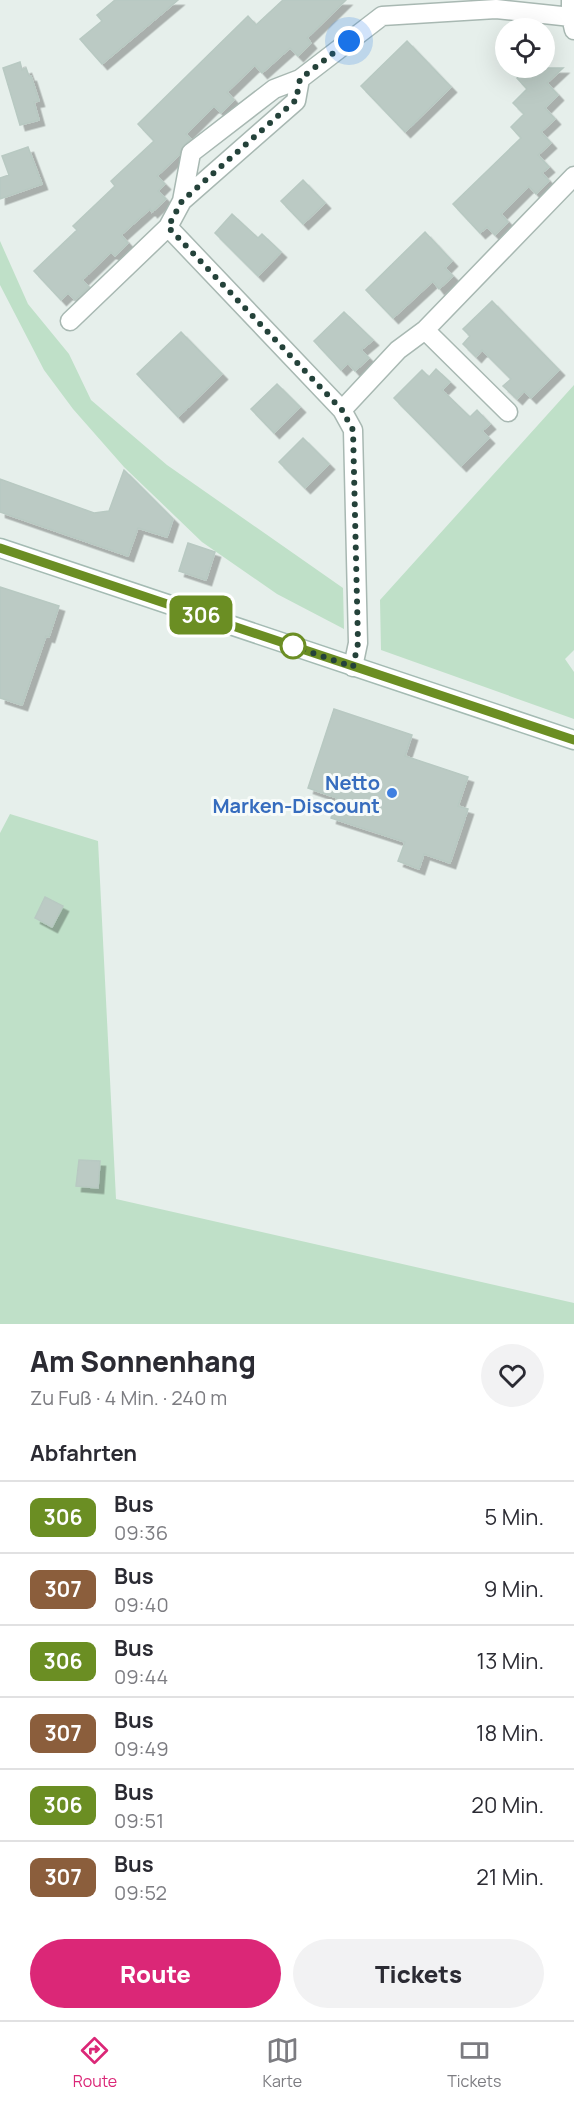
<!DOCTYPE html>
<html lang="de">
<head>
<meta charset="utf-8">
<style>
  :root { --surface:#fff; --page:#f2f2f3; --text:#2b2b33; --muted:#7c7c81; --line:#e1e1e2; --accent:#db2777 }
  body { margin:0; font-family:Manrope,sans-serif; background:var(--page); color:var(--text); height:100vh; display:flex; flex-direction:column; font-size:22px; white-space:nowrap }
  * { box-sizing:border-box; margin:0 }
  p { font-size:20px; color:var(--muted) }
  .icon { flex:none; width:33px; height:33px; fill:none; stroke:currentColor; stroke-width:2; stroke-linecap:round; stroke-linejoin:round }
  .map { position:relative; height:1324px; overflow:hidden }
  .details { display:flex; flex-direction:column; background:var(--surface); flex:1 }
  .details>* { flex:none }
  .badge { padding:0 12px; border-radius:9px; font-size:21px; line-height:39px }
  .buttons { position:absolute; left:495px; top:18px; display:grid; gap:12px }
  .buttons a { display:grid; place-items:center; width:60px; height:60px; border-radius:50%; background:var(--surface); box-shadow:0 6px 24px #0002; font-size:30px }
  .you { position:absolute; width:30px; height:30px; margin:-15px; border:4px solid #fff; border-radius:50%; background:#1a73e8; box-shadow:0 0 0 9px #1a73e833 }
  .map>.badge { position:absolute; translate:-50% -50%; box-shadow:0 0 0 3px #fff }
  h2 { padding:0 30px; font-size:22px; line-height:54px }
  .round { display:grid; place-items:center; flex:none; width:63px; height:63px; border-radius:32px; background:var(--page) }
  .head { display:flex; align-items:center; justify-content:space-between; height:102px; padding:0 30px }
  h1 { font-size:28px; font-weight:800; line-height:45px }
  .button { display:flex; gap:12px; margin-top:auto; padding:12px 30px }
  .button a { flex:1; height:69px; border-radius:36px; background:var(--accent); color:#fff; font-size:24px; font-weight:800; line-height:69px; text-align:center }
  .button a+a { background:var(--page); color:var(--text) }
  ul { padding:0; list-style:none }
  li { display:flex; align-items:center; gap:18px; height:72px; padding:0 30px; border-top:2px solid var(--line) }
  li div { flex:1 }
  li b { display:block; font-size:22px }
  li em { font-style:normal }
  li .badge { min-width:66px; font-weight:700; text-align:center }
  .dock { display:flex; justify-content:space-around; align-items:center; height:84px; border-top:2px solid var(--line); background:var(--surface); font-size:16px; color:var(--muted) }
  .dock a { display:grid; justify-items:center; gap:3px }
  .dock .current { color:var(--accent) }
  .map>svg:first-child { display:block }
</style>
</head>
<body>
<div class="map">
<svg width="574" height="1324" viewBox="0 0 574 1324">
  <defs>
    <filter id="shadow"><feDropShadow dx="5.5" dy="5.5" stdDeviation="0" flood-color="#0004"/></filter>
  </defs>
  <rect width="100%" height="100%" fill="#e6efeb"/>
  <!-- green -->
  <path fill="#bfe0c8" d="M 0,241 L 28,304 L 69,354 L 91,400 L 167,465 L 343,588 L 344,629 L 277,594 L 202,542 L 124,467 L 73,409 L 44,370 L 0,285 Z
    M 574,385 L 574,650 L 565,659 L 574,672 L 574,719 L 381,650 L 380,600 Z
    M 10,814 L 98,841 L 116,1199 L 574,1303 L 574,1324 L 0,1324 L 0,833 Z"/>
  <!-- building -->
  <path fill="#bbcac4" stroke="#b8c9c2" stroke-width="1.5" filter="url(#shadow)" d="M 115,0 L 178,0 L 102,64 L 80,39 L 102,21 L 97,15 Z
    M 283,0 L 346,0 L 307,38 L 311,43 L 298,56 L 290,48 L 262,73 L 255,65 L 227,92 L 234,100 L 221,113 L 214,106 L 186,134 L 191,139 L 184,145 L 179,155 L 157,176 L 165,184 L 158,191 L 166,199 L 152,212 L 150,209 L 121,235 L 128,243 L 115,256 L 111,252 L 82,280 L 89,287 L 75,300 L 68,293 L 61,300 L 34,271 L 77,230 L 73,226 L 115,186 L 111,181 L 154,141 L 138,124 L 248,16 L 256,25 Z
    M 407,41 L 451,87 L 405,132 L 361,86 Z
    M 20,62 L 22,70 L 26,68 L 29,76 L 31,76 L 39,101 L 34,102 L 39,120 L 20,125 L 3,68 Z
    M 529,68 L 563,68 L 547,83 L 558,95 L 545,108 L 555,119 L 541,132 L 551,143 L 538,155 L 549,167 L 542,173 L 549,181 L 536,194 L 529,186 L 501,214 L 508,222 L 495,235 L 487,227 L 480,233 L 453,204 L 521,138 L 511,127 L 524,114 L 513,103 L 527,89 L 517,78 Z
    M 28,147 L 42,184 L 0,199 L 0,178 L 9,175 L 2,156 Z
    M 303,180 L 325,203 L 303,224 L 281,201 Z
    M 232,214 L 258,238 L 262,234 L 281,252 L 258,276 L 215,233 Z
    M 425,232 L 452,261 L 445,268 L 453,276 L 439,289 L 433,281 L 393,318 L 366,290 Z
    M 492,301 L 559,370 L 531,398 L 524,391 L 517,399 L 503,386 L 511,379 L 482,350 L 476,357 L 463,344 L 470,336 L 463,329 Z
    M 344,312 L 373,340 L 361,350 L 369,358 L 355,371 L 348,363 L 341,370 L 314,341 Z
    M 181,332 L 222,374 L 178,417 L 137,374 Z
    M 436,369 L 450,382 L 442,390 L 470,417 L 477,410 L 490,424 L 482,431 L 489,438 L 461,466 L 394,398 L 422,370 L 429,377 Z
    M 277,384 L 300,407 L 274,433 L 251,409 Z
    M 303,438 L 329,464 L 305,488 L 279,462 Z
    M 124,470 L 173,519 L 167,537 L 138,528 L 128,556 L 0,512 L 0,479 L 94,513 L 109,511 Z
    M 188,543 L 215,552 L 206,580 L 179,571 Z
    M 0,587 L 59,606 L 49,637 L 46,636 L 22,705 L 0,698 Z
    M 334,709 L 412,735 L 405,756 L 468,777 L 458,806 L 468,809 L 450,863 L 424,854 L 419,869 L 398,861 L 405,842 L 331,818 L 337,798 L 308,788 Z
    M 45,897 L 63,906 L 52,927 L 35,918 Z
    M 79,1160 L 100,1161 L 98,1188 L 76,1186 Z"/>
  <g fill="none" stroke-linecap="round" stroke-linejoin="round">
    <!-- street casing -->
    <g stroke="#a8b8b2" stroke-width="21">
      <path id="street" d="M 571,0 L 571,17 L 574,30
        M 182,201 L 191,153 L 274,89 L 300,79
        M 70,321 L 168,227
        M 425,330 L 508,412
        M 342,410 L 398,350 L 425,330 L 574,176
        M 353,667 L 358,643 L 353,430 L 342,410 L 168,227 L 182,201 L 296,101 L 300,79 L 382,16 L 496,9 L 571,17"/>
    </g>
    <!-- secondary casing -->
    <g stroke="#a4bbb3" stroke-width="21">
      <path id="secondary" d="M 0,548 L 574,740"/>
    </g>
    <!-- street -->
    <use href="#street" stroke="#fff" stroke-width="18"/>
    <!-- secondary -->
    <use href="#secondary" stroke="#fff" stroke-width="18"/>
  </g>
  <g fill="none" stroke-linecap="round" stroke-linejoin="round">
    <!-- line casing -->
    <g stroke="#fff" stroke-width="14">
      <path id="line" d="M 0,548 L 574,740"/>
    </g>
    <!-- line -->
    <use href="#line" stroke="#6b8e23" stroke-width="9"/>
    <!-- walk -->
    <path stroke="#24423a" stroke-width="6" stroke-dasharray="0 10.8" d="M 293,646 L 353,667 L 358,643 L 353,430 L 342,410 L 168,227 L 182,201 L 296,100 L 300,79 L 349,41"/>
  </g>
  <!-- markers -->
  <circle fill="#fff" stroke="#6b8e23" stroke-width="3" cx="293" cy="646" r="12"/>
  <circle fill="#3f7fe0" stroke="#f7fbf9" stroke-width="2" cx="392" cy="793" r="6"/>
  <g text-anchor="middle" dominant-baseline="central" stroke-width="6" stroke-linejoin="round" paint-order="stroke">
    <!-- shop labels -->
    <g font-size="20" font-weight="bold" fill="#366cbe" stroke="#f7fbf9" text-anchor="end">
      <text x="380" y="782">Netto<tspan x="380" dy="23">Marken-Discount</tspan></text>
    </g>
  </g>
</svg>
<div class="buttons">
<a><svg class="icon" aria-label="locate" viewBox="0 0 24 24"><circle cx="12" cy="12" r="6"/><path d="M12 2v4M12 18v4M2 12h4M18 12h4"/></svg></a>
</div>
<div class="you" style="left:349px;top:41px"></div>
<b class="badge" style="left:201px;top:615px;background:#6b8e23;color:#fff">306</b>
</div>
<section class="details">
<div class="head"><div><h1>Am Sonnenhang</h1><p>Zu Fuß · 4 Min. · 240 m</p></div><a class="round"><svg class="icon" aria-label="heart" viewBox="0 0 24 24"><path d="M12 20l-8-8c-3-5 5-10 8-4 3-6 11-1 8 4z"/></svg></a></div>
<h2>Abfahrten</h2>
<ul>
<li><span class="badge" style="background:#6b8e23;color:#fff">306</span><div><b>Bus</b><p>09:36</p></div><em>5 Min.</em></li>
<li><span class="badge" style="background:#8b5e3c;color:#fff">307</span><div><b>Bus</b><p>09:40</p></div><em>9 Min.</em></li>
<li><span class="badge" style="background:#6b8e23;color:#fff">306</span><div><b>Bus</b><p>09:44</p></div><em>13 Min.</em></li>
<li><span class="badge" style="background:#8b5e3c;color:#fff">307</span><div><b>Bus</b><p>09:49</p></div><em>18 Min.</em></li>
<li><span class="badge" style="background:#6b8e23;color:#fff">306</span><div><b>Bus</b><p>09:51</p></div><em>20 Min.</em></li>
<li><span class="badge" style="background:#8b5e3c;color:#fff">307</span><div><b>Bus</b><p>09:52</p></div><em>21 Min.</em></li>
</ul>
<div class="button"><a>Route</a><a>Tickets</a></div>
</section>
<nav class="dock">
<a class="current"><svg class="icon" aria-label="directions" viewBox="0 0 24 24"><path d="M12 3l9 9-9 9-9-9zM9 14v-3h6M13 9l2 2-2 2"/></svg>Route</a>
<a><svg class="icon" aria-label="map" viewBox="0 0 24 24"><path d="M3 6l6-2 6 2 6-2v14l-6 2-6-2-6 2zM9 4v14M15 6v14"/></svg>Karte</a>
<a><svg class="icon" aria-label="tickets" viewBox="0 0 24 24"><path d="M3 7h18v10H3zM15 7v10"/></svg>Tickets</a>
</nav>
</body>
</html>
